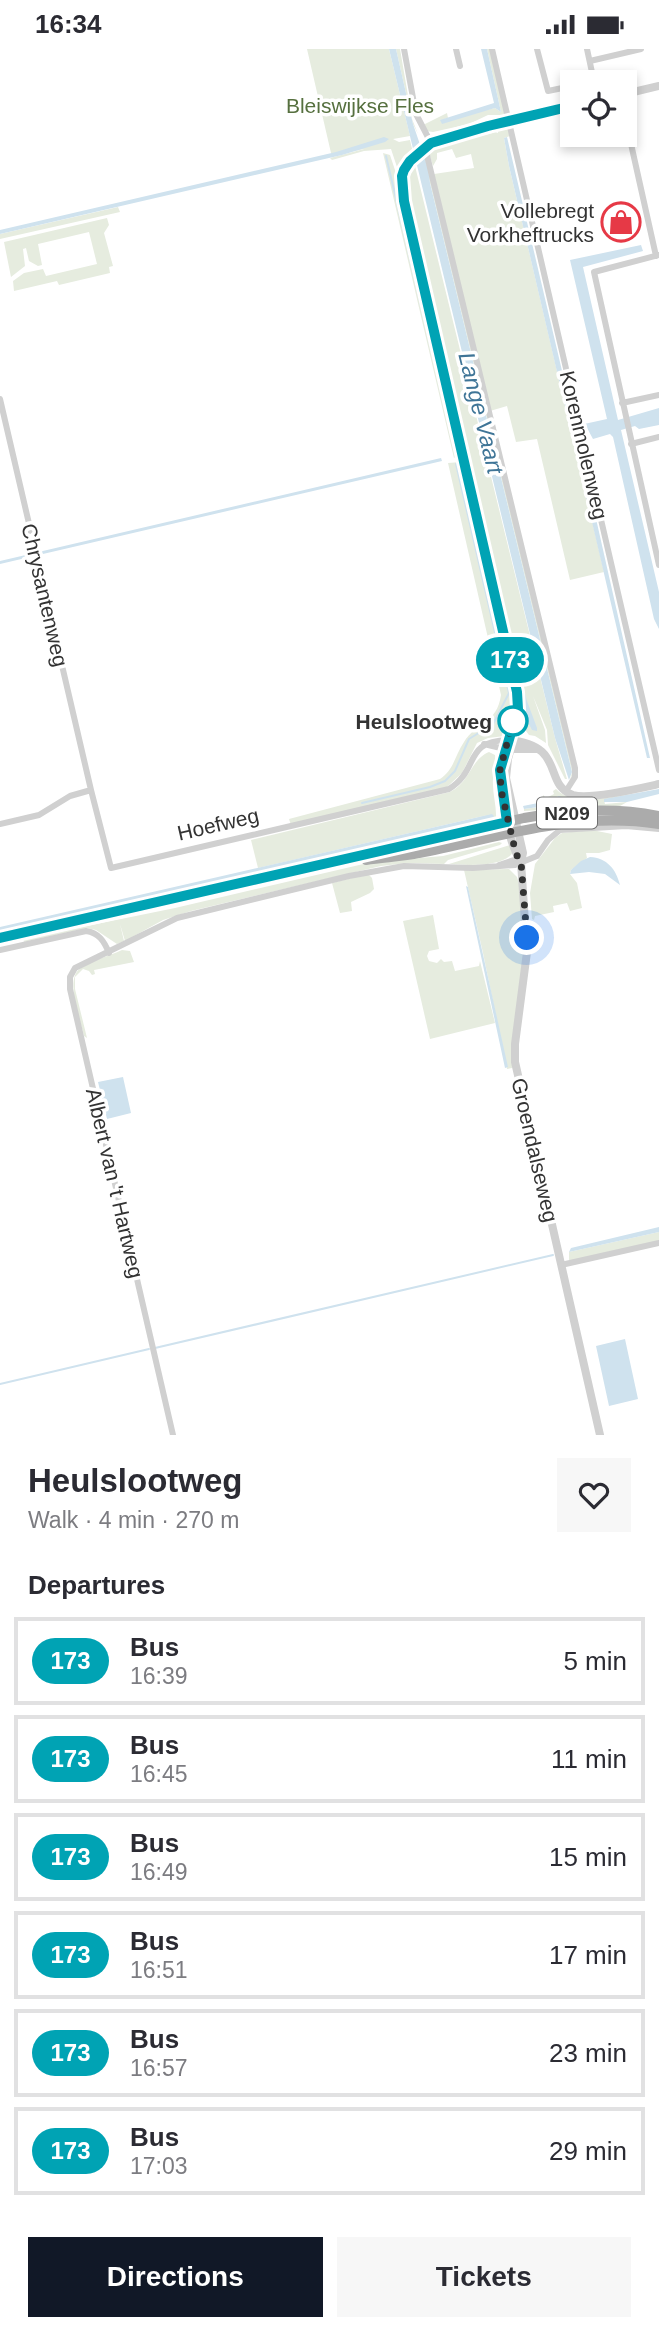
<!DOCTYPE html>
<html lang="en">
<head>
<meta charset="utf-8">
<style>
  :root { --surface:#fff; --page:#f7f7f7; --text:#2b2b33; --muted:#7c7c81; --line:#e1e1e2; --accent:#111827 }
  body { margin:0; font-family:Helvetica,sans-serif; background:var(--page); color:var(--text); height:100vh; display:flex; flex-direction:column; font-size:26px; white-space:nowrap }
  * { box-sizing:border-box; margin:0 }
  p { font-size:23px; color:var(--muted) }
  .icon { flex:none; width:38px; height:38px; fill:none; stroke:currentColor; stroke-width:2; stroke-linecap:round; stroke-linejoin:round }
  .map { position:relative; height:1386px; overflow:hidden }
  .panel { display:flex; flex-direction:column; background:var(--surface); flex:1 }
  .panel>* { flex:none }
  .badge { padding:0 14px; border-radius:23px; font-size:24px; line-height:46px }
  .fabs { position:absolute; left:560px; top:21px; display:grid; gap:14px }
  .fabs a { display:grid; place-items:center; width:77px; height:77px; border-radius:0px; background:var(--surface); box-shadow:0 4px 10px #0003; font-size:35px }
  .you { position:absolute; width:35px; height:35px; margin:-18px; border:5px solid #fff; border-radius:50%; background:#1a73e8; box-shadow:0 0 0 10px #1a73e833 }
  .map>.badge { position:absolute; translate:-50% -50%; box-shadow:0 0 0 4px #fff }
  h2 { padding:0 28px; font-size:26px; line-height:63px }
  .round { display:grid; place-items:center; flex:none; width:74px; height:74px; border-radius:0px; background:var(--page) }
  .overview { display:flex; align-items:center; justify-content:space-between; height:119px; padding:0 28px }
  h1 { font-size:33px; font-weight:700; line-height:52px }
  .action { display:flex; gap:14px; margin-top:auto; padding:14px 28px }
  .action a { flex:1; height:80px; border-radius:0px; background:var(--accent); color:#fff; font-size:28px; font-weight:700; line-height:80px; text-align:center }
  .action a+a { background:var(--page); color:var(--text) }
  ul { padding:0; list-style:none }
  li { display:flex; align-items:center; gap:21px; height:88px; margin:0 14px 10px; padding:0 14px; border:4px solid var(--line); border-radius:0px }
  li div { flex:1 }
  li b { display:block; font-size:26px }
  li em { font-style:normal }
  li .badge { min-width:77px; font-weight:700; text-align:center }
  .status { display:flex; justify-content:space-between; align-items:center; height:49px; padding:0 35px; background:var(--surface); direction:ltr }
  .status svg { height:19px; fill:currentColor }
  .map>svg:first-child { display:block }
</style>
</head>
<body>
<div class="status"><b>16:34</b><svg viewBox="0 0 49 12"><path d="M0 12V9h3v3zM5 12V6h3v6zM10 12V3h3v9zM15 12V0h3v12zM26 1h20v11H26zM47 4h2v5h-2z"/></svg></div>
<div class="map">
<svg width="659" height="1386" viewBox="0 0 659 1386">
  <rect width="100%" height="100%" fill="#fff"/>
  <!-- green -->
  <path fill="#e6ecdf" d="M 307,0 L 389,0 L 410,87 L 393,90 L 399,93 L 410,91 L 413,104 L 404,115 L 400,127 L 391,100 L 364,102 L 332,111 L 330,109 L 364,100 L 333,106 L 331,104 Z
    M 396,0 L 400,0 L 412,70 L 418,85 L 413,75 Z
    M 487,0 L 490,0 L 505,66 L 488,66 L 469,75 L 433,83 L 426,82 L 423,76 L 447,64 L 448,69 L 441,71 L 495,59 L 501,63 Z
    M 508,80 L 510,87 L 504,89 L 509,117 L 604,523 L 570,531 L 537,390 L 516,393 L 507,357 L 490,362 L 434,125 L 474,119 L 471,105 L 456,109 L 452,100 L 437,104 L 437,110 L 433,117 L 429,104 C 446,88 474,91 495,83 L 498,84 L 498,82 Z
    M 383,104 L 390,106 L 399,133 L 404,164 L 459,401 L 459,405 L 454,409 Z
    M 426,104 L 574,723 L 570,731 L 572,723 L 430,134 L 423,106 Z
    M 414,113 L 555,689 L 567,730 L 565,730 L 548,696 L 547,681 L 533,647 L 545,681 L 546,694 L 535,687 L 529,686 L 526,682 L 526,673 L 515,619 L 516,616 L 510,591 L 508,590 L 406,147 L 406,130 Z
    M 118,158 L 120,163 L 0,190 L 0,185 Z
    M 107,169 L 109,176 L 104,184 L 113,217 L 109,218 L 110,224 L 59,236 L 57,232 L 14,242 L 13,232 L 24,224 L 43,220 L 46,227 L 97,215 L 89,183 L 38,195 L 42,216 L 38,217 L 29,212 L 26,199 L 23,200 L 25,217 L 11,228 L 4,193 Z
    M 461,413 L 513,638 L 511,657 L 506,678 L 509,678 L 505,687 L 488,689 L 477,694 L 462,724 L 446,739 L 291,776 L 289,770 L 440,730 C 454,721 455,706 464,693 C 476,673 497,675 501,646 L 448,414 Z
    M 489,703 L 495,706 C 496,714 493,722 493,730 C 492,744 497,757 496,771 L 111,861 L 492,765 L 258,819 L 251,791 L 450,743 C 471,732 470,711 489,703 Z
    M 556,740 C 574,759 611,747 634,744 L 604,751 L 605,755 L 627,753 L 620,757 L 524,762 L 524,760 L 568,754 L 559,747 L 537,755 L 537,751 L 543,749 L 543,746 L 546,749 L 554,745 L 553,742 Z
    M 592,781 L 612,785 L 610,801 L 599,804 L 586,804 L 587,809 L 571,821 L 570,825 L 577,834 L 582,859 L 570,862 L 567,854 L 553,857 L 554,863 L 535,867 L 534,871 L 532,870 L 530,844 L 535,815 L 555,789 L 562,784 Z
    M 499,793 L 502,794 L 500,796 L 448,811 L 444,815 L 408,814 L 381,817 L 191,862 L 163,871 L 125,892 L 120,875 L 124,892 L 117,895 L 96,881 L 87,879 L 24,893 L 23,890 L 175,859 L 372,813 L 443,807 Z
    M 510,796 L 513,803 C 504,819 465,816 449,815 Z
    M 509,820 L 517,828 L 519,835 L 525,897 L 514,1015 L 512,1019 L 507,1020 L 483,904 L 464,821 Z
    M 368,825 L 372,829 L 374,840 L 370,844 L 351,853 L 352,862 L 340,864 L 332,834 Z
    M 433,866 L 439,900 L 429,902 L 427,907 L 429,912 L 437,914 L 441,910 L 444,913 L 452,912 L 455,922 L 479,917 L 480,912 L 495,974 L 430,990 L 403,872 Z
    M 122,901 L 130,902 L 134,913 L 94,921 L 95,925 L 92,926 L 89,922 L 83,920 L 75,928 L 75,940 L 87,989 L 84,987 C 80,970 64,929 81,919 C 93,911 109,907 122,901 Z
    M 659,1183 L 659,1192 L 576,1211 L 569,1211 L 569,1203 Z"/>
  <!-- water -->
  <path fill="#cfe2ee" d="M 389,0 L 396,0 L 413,75 L 428,119 L 430,134 L 572,723 L 569,731 L 555,689 Z
    M 481,0 L 487,0 L 501,63 L 495,59 L 442,75 L 440,71 L 494,54 Z
    M 384,88 L 389,90 L 385,93 L 342,106 L 0,185 L 0,181 L 336,103 Z
    M 507,88 L 575,377 L 607,370 L 570,211 L 641,196 L 643,202 L 583,218 L 618,371 L 659,359 L 659,376 L 639,380 L 635,377 L 621,381 L 659,543 L 659,580 L 654,570 L 613,388 L 610,385 L 593,390 L 587,379 L 576,381 L 650,709 L 647,709 L 509,117 L 504,89 Z
    M 441,409 L 442,412 L 0,515 L 0,512 Z
    M 517,616 L 527,652 L 537,679 L 537,682 L 532,681 L 529,675 Z
    M 659,740 L 659,745 L 627,753 L 604,753 L 604,750 Z
    M 559,747 L 567,750 L 568,754 L 524,760 L 523,757 L 548,752 Z
    M 492,765 L 494,767 L 492,770 L 0,885 L 0,878 Z
    M 590,808 C 607,809 616,820 620,836 L 605,825 L 589,823 L 570,825 L 571,821 L 581,812 Z
    M 466,837 L 468,838 L 508,1018 L 505,1019 Z
    M 123,1028 L 131,1064 L 107,1070 L 98,1033 Z
    M 659,1178 L 659,1183 L 569,1203 L 571,1199 Z
    M 625,1290 L 638,1350 L 609,1357 L 596,1297 Z"/>
  <g fill="none" stroke-linecap="round" stroke-linejoin="round">
    <!-- stream -->
    <path stroke="#cfe2ee" stroke-width="2" d="M 386,107 L 456,406
      M 362,754 L 430,738 L 445,732 L 455,722 L 469,690 L 493,675 L 509,644 L 456,415
      M 155,1299 L 553,1206
      M 0,1335 L 149,1300"/>
    <!-- minor -->
    <path stroke="#d0d0d0" stroke-width="6" d="M 404,0 L 416,65 L 431,94
      M 456,0 L 460,17
      M 492,0 L 659,721
      M 537,0 L 548,42 L 572,37
      M 587,0 L 593,28 L 590,33
      M 590,12 L 641,0
      M 625,68 L 656,207
      M 425,98 L 575,719 L 575,728 L 566,742
      M 659,206 L 594,223 L 659,516
      M 0,350 L 91,741
      M 622,354 L 659,346
      M 631,395 L 659,388
      M 484,695 L 505,700
      M 0,775 L 39,766 L 70,747 L 91,741 L 111,819 L 449,740 C 480,721 463,692 508,691
      M 499,816 L 514,811 L 521,813
      M 0,901 L 86,882 C 99,884 104,892 109,904
      M 561,1216 L 659,1194
      M 173,1386 L 70,940 L 70,928 L 75,919 L 177,869 L 349,827 L 404,817 L 473,819 L 515,816 L 537,807 L 548,791 L 560,781 L 626,777 L 659,780"/>
    <!-- tertiary -->
    <path stroke="#d0d0d0" stroke-width="8" d="M 625,45 L 659,37
      M 572,57 L 488,77 L 431,94 L 410,112 L 404,121 L 402,138 L 517,643 L 519,670 L 508,710 L 506,729 L 523,804 L 521,813 L 527,903 L 515,995 L 515,1013 L 600,1386
      M 516,664 C 509,681 501,704 500,722 C 499,746 508,792 521,813
      M 508,691 C 567,696 542,735 573,746 C 590,751 641,739 659,735
      M 506,700 L 538,700"/>
    <!-- primary -->
    <path stroke="#ababab" stroke-width="10" d="M 366,811 C 383,808 402,808 419,804 C 501,788 574,762 659,775
      M 0,889 L 524,769 C 567,761 615,758 659,767"/>
  </g>
  <g fill="none" stroke-linecap="round" stroke-linejoin="round">
    <!-- line casing -->
    <g stroke="#fff" stroke-width="16">
      <path id="line" d="M 0,889 L 507,773 L 500,721 L 518,660 L 517,643 L 404,152 L 402,127 L 404,121 L 410,112 L 431,94 L 488,77 L 572,57"/>
    </g>
    <!-- line -->
    <use href="#line" stroke="#00a3b4" stroke-width="10"/>
    <!-- walk -->
    <path stroke="#333" stroke-width="7" stroke-dasharray="0 12.6" d="M 513,672 L 500,721 L 501,741 L 516,805 L 521,813 L 527,889"/>
  </g>
  <!-- icons -->
  <defs>
    <g id="shop-ring" transform="scale(2.0125)"><circle r="9.5" fill="#fff" stroke="#e63946" stroke-width="1.5"/><path d="M-5-2.5h2.3a2.7 3.5 0 0 1 5.4 0H5L5.5 6h-11ZM-1.5-2.5h3a1.5 2.3 0 0 0-3 0Z" fill="#e63946"/></g>
  </defs>
  <g fill-rule="evenodd">
    <use href="#shop-ring" x="621" y="173"/>
  </g>
  <!-- markers -->
  <circle fill="#fff" stroke="#00a3b4" stroke-width="3.5" cx="513" cy="672" r="14"/>
  <g text-anchor="middle" dominant-baseline="central" stroke-width="7" stroke-linejoin="round" paint-order="stroke">
    <!-- shield labels -->
    <rect fill="#fff" stroke="#707070" stroke-width="2" x="537" y="748.5" width="60" height="31" rx="5"/>
    <g font-size="19" font-weight="bold" fill="#333">
      <text x="567" y="764">N209</text>
    </g>
    <!-- park labels -->
    <g font-size="21" fill="#56703f" stroke="#fff">
      <text x="360" y="56">Bleiswijkse Fles</text>
    </g>
    <!-- poi labels -->
    <g font-size="21" fill="#333" stroke="#fff" text-anchor="end">
      <text x="594" y="161">Vollebregt<tspan x="594" dy="24">Vorkheftrucks</tspan></text>
    </g>
    <!-- street labels -->
    <g font-size="21" fill="#333" stroke="#fff">
      <text transform="translate(584 396) rotate(77)">Korenmolenweg</text>
      <text transform="translate(45 546) rotate(77)">Chrysantenweg</text>
      <text transform="translate(218 775) rotate(-13)">Hoefweg</text>
      <text transform="translate(535 1101) rotate(77)">Groendalseweg</text>
      <text transform="translate(115 1134) rotate(77)">Albert van 't Hartweg</text>
    </g>
    <!-- stop labels -->
    <g font-size="21" font-weight="bold" fill="#333" stroke="#fff" text-anchor="end">
      <text x="492" y="672">Heulslootweg</text>
    </g>
    <!-- water labels -->
    <g font-size="23" font-style="italic" fill="#3f7597" stroke="#fff">
      <text transform="translate(481 364) rotate(76)">Lange Vaart</text>
    </g>
  </g>
</svg>
<div class="fabs">
<a><svg class="icon" aria-label="locate" viewBox="0 0 24 24"><circle cx="12" cy="12" r="6"/><path d="M12 2v4M12 18v4M2 12h4M18 12h4"/></svg></a>
</div>
<div class="you" style="left:527px;top:889px"></div>
<b class="badge" style="left:510px;top:611px;background:#00a3b4;color:#fff">173</b>
</div>
<section class="panel">
<div class="overview"><div><h1>Heulslootweg</h1><p>Walk · 4 min · 270 m</p></div><a class="round"><svg class="icon" aria-label="heart" viewBox="0 0 24 24"><path d="M12 20l-8-8c-3-5 5-10 8-4 3-6 11-1 8 4z"/></svg></a></div>
<h2>Departures</h2>
<ul>
<li><span class="badge" style="background:#00a3b4;color:#fff">173</span><div><b>Bus</b><p>16:39</p></div><em>5 min</em></li>
<li><span class="badge" style="background:#00a3b4;color:#fff">173</span><div><b>Bus</b><p>16:45</p></div><em>11 min</em></li>
<li><span class="badge" style="background:#00a3b4;color:#fff">173</span><div><b>Bus</b><p>16:49</p></div><em>15 min</em></li>
<li><span class="badge" style="background:#00a3b4;color:#fff">173</span><div><b>Bus</b><p>16:51</p></div><em>17 min</em></li>
<li><span class="badge" style="background:#00a3b4;color:#fff">173</span><div><b>Bus</b><p>16:57</p></div><em>23 min</em></li>
<li><span class="badge" style="background:#00a3b4;color:#fff">173</span><div><b>Bus</b><p>17:03</p></div><em>29 min</em></li>
</ul>
<div class="action"><a>Directions</a><a>Tickets</a></div>
</section>
</body>
</html>
